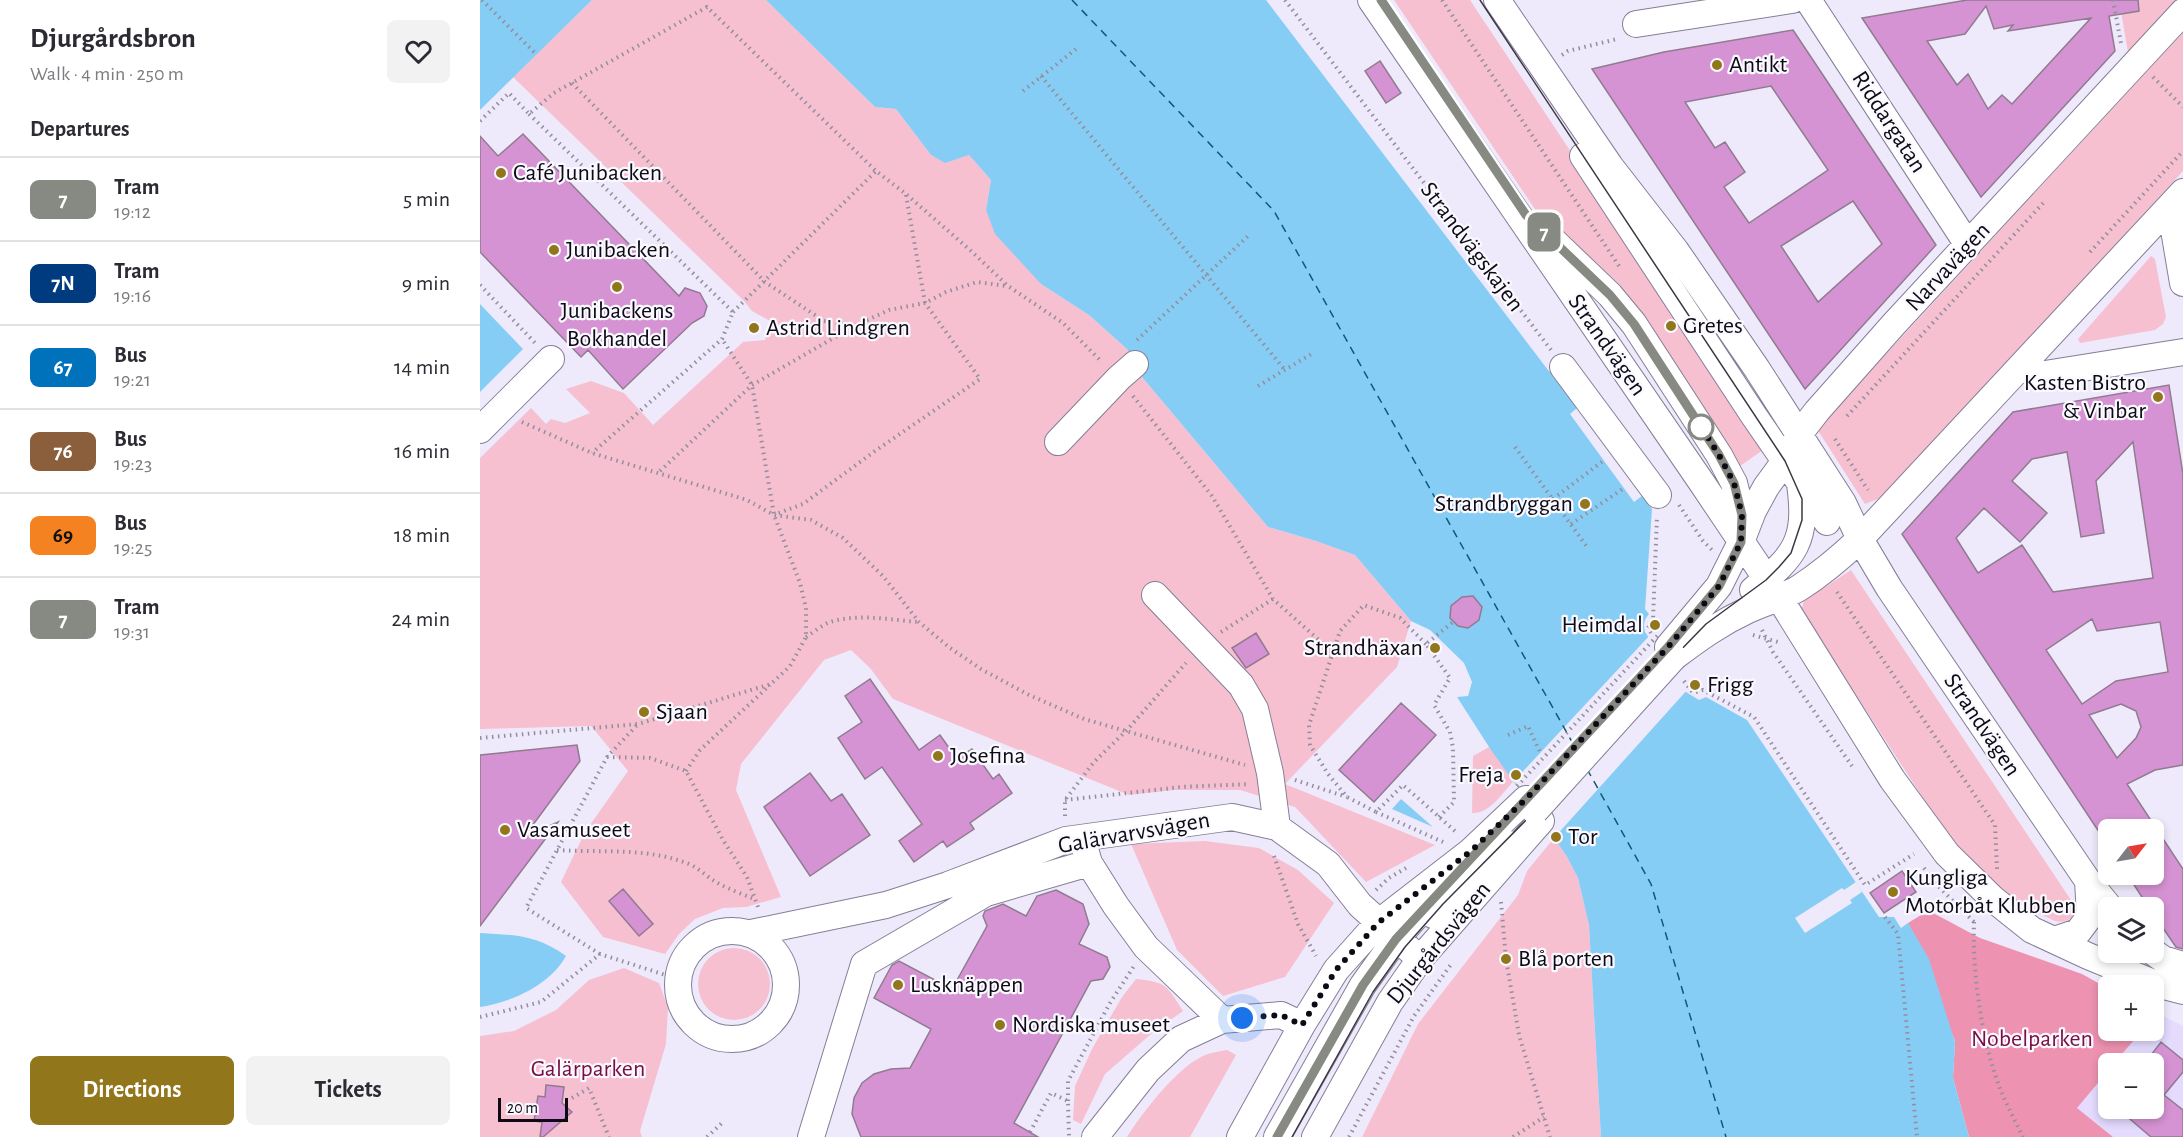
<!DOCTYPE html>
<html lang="en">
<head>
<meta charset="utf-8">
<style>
  :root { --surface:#fff; --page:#f2f2f3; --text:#2b2b33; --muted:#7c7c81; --line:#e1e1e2; --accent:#91761c }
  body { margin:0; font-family:"Alegreya Sans",sans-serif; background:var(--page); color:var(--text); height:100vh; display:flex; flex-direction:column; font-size:22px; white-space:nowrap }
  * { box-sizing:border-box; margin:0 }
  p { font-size:20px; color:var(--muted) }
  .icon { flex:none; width:33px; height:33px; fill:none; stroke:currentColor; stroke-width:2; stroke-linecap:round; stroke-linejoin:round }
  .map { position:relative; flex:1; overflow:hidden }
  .side { display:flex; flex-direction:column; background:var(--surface); width:480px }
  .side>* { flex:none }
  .badge { padding:0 12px; border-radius:9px; font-size:21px; line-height:39px }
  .needle { width:39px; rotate:59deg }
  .tools { position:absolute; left:1618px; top:819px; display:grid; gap:12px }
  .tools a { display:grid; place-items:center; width:66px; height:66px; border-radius:9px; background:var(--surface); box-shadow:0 3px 9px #0003; font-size:30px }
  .scale { position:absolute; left:18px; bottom:15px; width:70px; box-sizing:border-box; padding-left:6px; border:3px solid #0d0a13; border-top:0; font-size:16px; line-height:21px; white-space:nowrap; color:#0d0a13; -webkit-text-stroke:4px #faf9ff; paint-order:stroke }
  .you { position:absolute; width:30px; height:30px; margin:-15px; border:4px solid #fff; border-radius:50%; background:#1a73e8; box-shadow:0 0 0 9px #1a73e833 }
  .map>.badge { position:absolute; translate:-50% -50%; box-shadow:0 0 0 3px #fff }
  h2 { padding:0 30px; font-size:22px; line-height:54px }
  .round { display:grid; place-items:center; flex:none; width:63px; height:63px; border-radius:9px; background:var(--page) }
  .headline { display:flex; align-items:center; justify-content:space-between; height:102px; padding:0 30px }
  h1 { font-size:28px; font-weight:700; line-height:45px }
  .button { display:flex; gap:12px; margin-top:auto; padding:12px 30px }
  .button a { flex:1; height:69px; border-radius:9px; background:var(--accent); color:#fff; font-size:24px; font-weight:700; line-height:69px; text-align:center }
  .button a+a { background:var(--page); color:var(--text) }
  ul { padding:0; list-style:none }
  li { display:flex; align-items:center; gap:18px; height:84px; padding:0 30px; border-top:2px solid var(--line) }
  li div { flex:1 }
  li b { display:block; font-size:22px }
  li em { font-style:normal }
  li .badge { min-width:66px; font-weight:700; text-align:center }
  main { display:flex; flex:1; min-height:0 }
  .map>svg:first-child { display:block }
</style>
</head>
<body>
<main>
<section class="side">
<div class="headline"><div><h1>Djurgårdsbron</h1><p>Walk · 4 min · 250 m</p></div><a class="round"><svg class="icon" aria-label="heart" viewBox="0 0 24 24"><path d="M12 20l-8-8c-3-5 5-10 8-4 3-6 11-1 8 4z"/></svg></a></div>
<h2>Departures</h2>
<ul>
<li><span class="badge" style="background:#878a83;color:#fff">7</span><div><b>Tram</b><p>19:12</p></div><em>5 min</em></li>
<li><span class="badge" style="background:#003b80;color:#fff">7N</span><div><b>Tram</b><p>19:16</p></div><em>9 min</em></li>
<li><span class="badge" style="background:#0072bc;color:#fff">67</span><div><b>Bus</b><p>19:21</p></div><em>14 min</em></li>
<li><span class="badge" style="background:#8b5e3c;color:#fff">76</span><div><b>Bus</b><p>19:23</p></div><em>16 min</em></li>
<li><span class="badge" style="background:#f58220;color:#111">69</span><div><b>Bus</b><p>19:25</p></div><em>18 min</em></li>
<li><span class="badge" style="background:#878a83;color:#fff">7</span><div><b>Tram</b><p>19:31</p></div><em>24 min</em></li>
</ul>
<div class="button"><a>Directions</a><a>Tickets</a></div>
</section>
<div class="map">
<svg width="1703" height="1137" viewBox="0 0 1703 1137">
  <rect width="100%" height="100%" fill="#eeeafb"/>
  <!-- built -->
  <path fill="#e4dbff" d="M 1677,1013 L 1703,1026 L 1703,1137 L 1633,1137 L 1597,1108 L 1629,1070 L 1629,1108 L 1674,1108 L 1674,1064 L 1634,1063 L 1662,1031 L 1674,1030 L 1674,1017 Z"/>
  <!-- green -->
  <path fill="#f6c0d1" d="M 112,0 L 286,0 L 395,107 L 416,109 L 451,155 L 465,162 L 489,155 L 511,180 L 506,210 L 561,284 L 609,315 L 647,349 L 662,377 L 788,527 L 836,541 L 875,555 L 931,621 L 917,667 L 805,784 L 955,845 L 886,882 L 815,807 L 760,790 L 694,790 L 649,795 L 413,699 L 390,668 L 371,650 L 344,660 L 261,764 L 256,790 L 301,897 L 266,907 L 243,908 L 215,919 L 199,934 L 185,954 L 123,937 L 81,882 L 105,832 L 148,771 L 111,726 L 0,729 L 0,458 L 51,408 L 66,424 L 71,419 L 85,423 L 110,413 L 86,389 L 111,381 L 144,393 L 173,425 L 263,342 L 285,340 L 290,321 L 272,311 L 264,301 L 33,77 Z
    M 914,0 L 990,0 L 1287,447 L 1256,469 L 1063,221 Z
    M 1639,0 L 1702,0 L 1649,58 Z
    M 1703,32 L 1703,171 L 1412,489 L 1398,499 L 1385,504 L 1337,429 Z
    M 1671,256 L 1675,259 L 1686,317 L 1683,324 L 1675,330 L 1600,343 L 1598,339 Z
    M 1371,570 L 1593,903 C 1598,917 1587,924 1575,921 L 1523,897 L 1504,884 L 1454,815 L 1321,610 L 1324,601 Z
    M 1009,747 L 1034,781 C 1022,793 1010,814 992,813 L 993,756 Z
    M 1074,838 L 1086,855 L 1098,878 L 1109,925 L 1121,1137 L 882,1137 L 938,1024 L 1038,895 L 1047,871 Z
    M 725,841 L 779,848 L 818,870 L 854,903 L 805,977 L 743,996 L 697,950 L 651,844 Z
    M218 984a36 36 0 1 1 72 0a36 36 0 1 1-72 0Z
    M 144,968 L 179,983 L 188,1008 L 186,1044 L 160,1131 L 162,1137 L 0,1137 L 0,1036 L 34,1031 L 76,1010 L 109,980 Z
    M 656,979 C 687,982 687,986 703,1011 L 671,1034 L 625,1074 L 601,1124 L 593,1120 L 595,1086 L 612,1049 L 642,997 Z
    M 747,1050 L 756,1055 L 710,1137 L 647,1137 C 662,1113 701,1062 728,1054 C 734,1052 741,1051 747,1050 Z"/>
  <!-- forest -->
  <path fill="#ed92b1" d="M 1455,914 L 1500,938 L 1602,974 L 1629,989 L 1629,1030 L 1662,1031 L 1634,1063 L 1629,1064 L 1629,1070 L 1597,1108 L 1633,1137 L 1489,1137 L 1473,1078 L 1475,1041 L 1428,923 L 1441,915 Z"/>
  <!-- water -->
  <path fill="#86cdf6" d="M 0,0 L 112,0 L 0,110 Z
    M 286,0 L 786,0 L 1097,408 L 1090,414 L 1154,502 L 1162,496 L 1172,509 L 1165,609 L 1169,614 C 1164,620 1163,624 1165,632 L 1206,692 L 1219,700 L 1226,697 L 1267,720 L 1399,917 L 1414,917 L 1421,928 L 1428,923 L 1449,959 L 1475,1042 L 1473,1078 L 1489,1137 L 1121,1137 L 1109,925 L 1098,878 L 1086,855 L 1011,750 L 977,697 L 988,696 L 992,682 L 984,663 L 950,630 L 931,621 L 875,555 L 836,541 L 788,527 L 662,377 L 647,349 L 609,315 L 561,284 L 515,234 L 506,210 L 511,180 L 489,155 L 465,163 L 451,155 L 416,109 L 395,107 Z
    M 0,304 L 43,349 L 0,392 Z
    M 921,799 L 953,827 L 912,809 Z
    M 0,933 C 35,935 57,935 86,956 C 70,985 32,1002 0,1007 Z"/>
  <!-- pier -->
  <path fill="#eeeafb" d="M 1171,634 L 1208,689 L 1074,838 L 1034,781 Z
    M 1376,882 L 1382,892 L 1370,900 L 1372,903 L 1325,933 L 1315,918 L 1362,888 L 1364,890 Z"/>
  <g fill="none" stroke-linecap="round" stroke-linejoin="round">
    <!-- ferry -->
    <path stroke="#0e587a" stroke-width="1.5" stroke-dasharray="8 6" stroke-linecap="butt" d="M 592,0 L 794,211 L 1096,749
      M 1107,769 L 1171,884 L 1246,1137"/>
  </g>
  <!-- building -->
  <path fill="#d593d3" stroke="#907b8f" stroke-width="1.5" fill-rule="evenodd" d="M 1487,0 L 1658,0 L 1659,11 L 1629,16 L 1635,51 L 1501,197 L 1382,18 ZM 1506,6 L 1514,29 L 1533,25 L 1528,31 L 1611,18 L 1532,104 L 1522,95 L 1508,109 L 1488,74 L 1477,85 L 1447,41 L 1485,34 Z
    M 1313,30 L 1456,245 L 1325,389 L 1112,69 L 1184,52 ZM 1291,86 L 1348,170 L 1269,223 L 1244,187 L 1265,172 L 1245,142 L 1235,148 L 1205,102 ZM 1373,201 L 1402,244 L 1338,302 L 1301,246 Z
    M 900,61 L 921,93 L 906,103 L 885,71 Z
    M 43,134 L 199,296 L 205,288 L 220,293 L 227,306 L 224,316 L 212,323 L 143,389 L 108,350 L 101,357 L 0,252 L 0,136 L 18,156 Z
    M 1689,385 L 1703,474 L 1703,765 L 1675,770 L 1647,784 L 1703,869 L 1703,949 L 1696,947 L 1674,915 L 1674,908 L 1669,908 L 1647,874 L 1674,874 L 1674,830 L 1629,830 L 1629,847 L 1422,534 L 1533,412 ZM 1653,442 L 1673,578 L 1573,592 L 1542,545 L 1498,573 L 1476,538 L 1504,508 L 1540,542 L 1567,513 L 1532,481 L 1552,459 L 1587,452 L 1601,537 L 1624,533 L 1616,481 ZM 1612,619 L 1617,631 L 1680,622 L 1688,672 L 1636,681 L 1602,704 L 1566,650 ZM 1641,704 L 1656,711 L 1661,727 L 1656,738 L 1637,758 L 1609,715 Z
    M 993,596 L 1002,607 L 999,620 L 988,628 L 978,626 L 970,618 L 971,606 L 982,597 Z
    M 776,633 L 789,654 L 766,668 L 752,648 Z
    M 390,679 L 439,750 L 460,735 L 477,759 L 492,749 L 513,779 L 519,774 L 532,793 L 490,823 L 494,829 L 467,847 L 463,841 L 434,862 L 419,841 L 442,824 L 402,767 L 385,779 L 358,738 L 382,722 L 365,696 Z
    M 921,703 L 956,735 L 894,802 L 859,770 Z
    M 97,745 L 100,761 L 44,837 L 78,822 L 0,926 L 0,755 Z
    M 330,773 L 351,801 L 362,794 L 390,835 L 330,876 L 284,807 Z
    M 1422,871 L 1436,892 L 1404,913 L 1390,893 Z
    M 143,889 L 173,924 L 159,936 L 129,901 Z
    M 576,890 L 603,904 L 609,924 L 599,944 L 627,957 L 630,967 L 623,979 L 611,981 L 534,1123 L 558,1137 L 381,1137 L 372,1114 L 374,1098 L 382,1083 L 394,1074 L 411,1069 L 430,1068 L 451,1029 L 394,998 L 412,965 L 419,961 L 472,989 L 507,926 L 503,916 L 505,911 L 523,904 L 546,916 L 557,896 Z
    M 1681,1042 L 1703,1060 L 1703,1072 L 1684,1095 L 1703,1110 L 1703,1137 L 1671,1137 L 1637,1108 L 1674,1108 L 1674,1064 L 1664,1064 Z
    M 66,1085 L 84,1087 L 82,1103 L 92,1112 L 63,1137 L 60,1137 L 62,1122 L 54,1121 L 58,1096 L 65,1097 Z"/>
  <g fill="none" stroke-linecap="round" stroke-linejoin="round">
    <!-- minor casing -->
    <g stroke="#847e97" stroke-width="28">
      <path id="minor" d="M 891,0 L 1222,483 L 1300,599 L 1412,779 L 1467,854 L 1513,899 L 1552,930 L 1608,956 L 1676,984 L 1703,991
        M 1017,0 L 1130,166 L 1196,251 L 1277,369 L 1363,503 L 1380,539 L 1409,588 L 1608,881 L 1630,908
        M 1328,0 L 1488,245
        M 1156,24 L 1312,0
        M 1103,156 L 1274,416 L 1347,522
        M 1690,206 L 1703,283
        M 1059,227 L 1130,295 L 1154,324 L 1239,455 L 1254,483 L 1262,515 L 1261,533
        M 1083,367 L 1178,495
        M 1541,368 L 1565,374 L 1703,352
        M 0,430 L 71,359
        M 578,442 L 639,378 L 655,364
        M 1273,590 C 1315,556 1328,541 1320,484
        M 675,595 L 761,685 L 775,709 L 790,773 L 797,827
        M 1188,647 L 1239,586 L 1261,542 L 1273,511 L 1286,487 L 1305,461 L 1320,433 L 1337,411 L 1414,324 L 1703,12
        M 1194,657 C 1219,638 1240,623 1268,610 C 1285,602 1303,598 1319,588 C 1341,574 1361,557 1380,539 L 1703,192
        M 605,849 L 609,863 L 636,906 L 666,947 L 742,1020
        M 953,915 L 1024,842
        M198 985a54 54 0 1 1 108 0a54 54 0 1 1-108 0Z
        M 271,933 L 406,905 L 468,885 L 586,840 L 752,817 L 797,827 L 848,864 L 880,905 L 940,959
        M 1574,940 L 1598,932 L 1610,916 L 1608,881
        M 1673,952 L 1683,959 L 1703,965
        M 331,1137 L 384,964 L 506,893 L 609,863
        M 615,1137 L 668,1070 L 701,1039 L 742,1020 L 801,1015 L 822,1025
        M 760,1137 L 822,1025 L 856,970 L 898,923 L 991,851 L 1046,799
        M 797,1137 L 883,985 L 916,939 L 959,891
        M 835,1137 L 910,1002 L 940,959 L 1061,821"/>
    </g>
    <!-- path -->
    <path stroke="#928e9c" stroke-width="4" stroke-dasharray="1.5 4.5" stroke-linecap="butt" d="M 2,0 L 56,54
      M 805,0 L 1071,350
      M 962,0 L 1141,269
      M 1633,0 L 1641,43
      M 1082,55 L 1088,51 L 1137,39
      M 561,76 L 805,370
      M 1673,77 L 1703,107
      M 92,83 L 285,282 L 344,321 L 374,326
      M 543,91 L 596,49
      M 49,114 L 253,312 L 242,339 L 112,453
      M 0,121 L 29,93 L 49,114 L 74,93 L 227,7 L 396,171 L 426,194 L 490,250 L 528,286 L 583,323 L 622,362
      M 426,195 L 445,303 L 466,292 L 497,282 L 527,286
      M 1610,252 L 1703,151
      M 0,285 L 56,344
      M 253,312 L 396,171
      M 657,340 L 768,236
      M 778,386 L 833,353
      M 653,396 L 732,496 L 793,599 L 840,641 L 853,656
      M 1367,416 L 1565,201
      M 42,422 L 112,453 L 267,500 L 294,515 L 331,520 L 363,538 L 403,576 L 439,622 L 470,648 L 501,669 L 549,695 L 604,719 L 765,765
      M 1355,439 L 1388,490
      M 1035,447 L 1107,547
      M 180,471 L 272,385 L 374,326 L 409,310 L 445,303 L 500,379 L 395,451 L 323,504 L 296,514
      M 1073,499 L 1123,461
      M 1199,505 L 1223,541 L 1232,550
      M 1091,524 L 1144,488
      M 1357,592 L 1515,825 L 1517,869
      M 1282,630 L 1293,652 L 1372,766
      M 741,632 L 793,599
      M 1171,633 L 1168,628 L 1173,620 L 1177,516
      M 1273,635 L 1298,642
      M 326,637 C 334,632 342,625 350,622 C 378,613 411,620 439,622
      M 946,644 L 920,618 L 884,605 L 860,631 L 829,725 L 830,745 L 848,774 L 867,797 L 896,812 L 923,785 L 976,832
      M 1204,681 L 1213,693 L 1223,690 L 1274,717 L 1385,885 L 1434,854
      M 1028,735 L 1048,726 L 1060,752
      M 0,738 L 158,724 L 291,684 L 310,666 L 326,637 L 326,608 L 320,583 L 294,515 L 272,385 L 242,339
      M 127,757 L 170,758 L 206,771 L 243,840 L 267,877 L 278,907
      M 206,771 L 220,750 L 290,685
      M 815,780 L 867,797
      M 585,800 L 701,787 L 769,784
      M 896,812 L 963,842
      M 585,816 L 585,800 L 614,762 L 647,730 L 706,663
      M 959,817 L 974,802 L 973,748 L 970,732 L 954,705 L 970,678 L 946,644 L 973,622
      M 77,850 C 121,853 167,847 209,864 C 219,868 227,877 236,882 C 248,889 262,894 274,899
      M 794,856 L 818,924 L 836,956
      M 1444,868 L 1455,883 L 1494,922
      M 896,890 L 909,878 L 926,868
      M 1021,902 L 1026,959 L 1039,1035 L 1070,1137
      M 1405,917 L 1418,934 L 1437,1137
      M 1494,922 C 1492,973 1502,1043 1521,1091 C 1527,1106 1536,1122 1543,1137
      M 120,954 L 46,908 L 127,757 L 157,725
      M 0,1017 L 61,1002 L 120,954 L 198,979
      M 92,1098 L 109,1088 L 129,1137
      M 588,1101 L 588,1081 L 630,1003 L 654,966
      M 550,1132 L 571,1093 L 588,1101 L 589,1136
      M 227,1137 L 243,1122
      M 869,1137 L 934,1016 L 972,963
      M 1033,1137 L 1064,1117"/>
    <!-- minor -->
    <use href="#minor" stroke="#fff" stroke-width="26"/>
    <!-- tram -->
    <path stroke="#3c3843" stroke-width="1.5" d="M 797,1137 L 883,985 L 916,939 L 1188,647 L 1239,586 L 1261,542 L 1262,515 L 1254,483 L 1239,455 L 1154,324 L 1130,295 L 1046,215 L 901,0
      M 812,1137 L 893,992 L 925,947 L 963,904 L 1055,811 L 1194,657 L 1226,624 L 1286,580 L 1299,567 L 1311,553 L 1322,520 L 1322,499 L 1305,461 L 1000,0"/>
    <!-- minor-bridge casing -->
    <g stroke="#847e97" stroke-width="28" stroke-linecap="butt">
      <path id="minor-bridge" d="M 1055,811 L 1194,657"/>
    </g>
    <!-- path-bridge -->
    <path stroke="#928e9c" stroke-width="4" stroke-dasharray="1.5 4.5" stroke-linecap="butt" d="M 1037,786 L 1179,634"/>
    <!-- minor-bridge -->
    <use href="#minor-bridge" stroke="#fff" stroke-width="26"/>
  </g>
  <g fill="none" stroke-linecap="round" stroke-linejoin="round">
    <!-- line casing -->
    <g stroke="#fff" stroke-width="14">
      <path id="line" d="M 797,1137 L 883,985 L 916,939 L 1188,647 L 1239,586 L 1261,542 L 1262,515 L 1254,483 L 1239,455 L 1154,324 L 1130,295 L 1046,215 L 901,0"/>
    </g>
    <!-- line -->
    <use href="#line" stroke="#878a83" stroke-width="9"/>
    <!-- walk -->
    <path stroke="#0d0a13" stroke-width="6" stroke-dasharray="0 10.8" d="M 762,1018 L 801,1015 L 822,1025 L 856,970 L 898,923 L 991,851 L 1046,799 L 1188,647 L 1239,586 L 1261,542 L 1262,515 L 1254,483 L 1239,455 L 1216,419 L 1221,427"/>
  </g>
  <!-- markers -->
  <g fill="#91761c" stroke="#faf9ff" stroke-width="2">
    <circle cx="1237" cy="65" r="6"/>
    <circle cx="21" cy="173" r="6"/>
    <circle cx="74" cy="250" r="6"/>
    <circle cx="137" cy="287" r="6"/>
    <circle cx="1191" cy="326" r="6"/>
    <circle cx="274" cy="328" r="6"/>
    <circle cx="1678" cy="397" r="6"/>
    <circle cx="1105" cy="504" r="6"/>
    <circle cx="1175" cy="625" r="6"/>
    <circle cx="955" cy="648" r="6"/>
    <circle cx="1215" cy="685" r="6"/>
    <circle cx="164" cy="712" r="6"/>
    <circle cx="458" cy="756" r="6"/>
    <circle cx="1036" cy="775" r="6"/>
    <circle cx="25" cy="830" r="6"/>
    <circle cx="1076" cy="837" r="6"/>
    <circle cx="1413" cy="892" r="6"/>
    <circle cx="1026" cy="959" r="6"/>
    <circle cx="418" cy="985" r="6"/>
    <circle cx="520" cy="1025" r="6"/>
  </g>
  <circle fill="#fff" stroke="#878a83" stroke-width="3" cx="1221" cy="427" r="12"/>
  <g text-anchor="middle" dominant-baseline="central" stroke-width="4.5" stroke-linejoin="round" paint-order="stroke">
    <!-- poi labels -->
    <g font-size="24" fill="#0d0a13" stroke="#faf9ff" text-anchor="start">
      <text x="1249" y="65">Antikt</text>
      <text x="33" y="173">Café Junibacken</text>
      <text x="86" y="250">Junibacken</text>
      <text x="137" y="311" text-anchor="middle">Junibackens<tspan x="137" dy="28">Bokhandel</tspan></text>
      <text x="1203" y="326">Gretes</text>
      <text x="286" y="328">Astrid Lindgren</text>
      <text x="1666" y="383" text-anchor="end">Kasten Bistro<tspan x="1666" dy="28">&amp; Vinbar</tspan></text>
      <text x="1093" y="504" text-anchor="end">Strandbryggan</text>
      <text x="1163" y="625" text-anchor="end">Heimdal</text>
      <text x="943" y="648" text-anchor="end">Strandhäxan</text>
      <text x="1227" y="685">Frigg</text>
      <text x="176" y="712">Sjaan</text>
      <text x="470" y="756">Josefina</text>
      <text x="1024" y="775" text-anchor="end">Freja</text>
      <text x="37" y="830">Vasamuseet</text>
      <text x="1088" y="837">Tor</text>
      <text x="1425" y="878">Kungliga<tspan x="1425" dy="28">Motorbåt Klubben</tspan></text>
      <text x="1038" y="959">Blå porten</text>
      <text x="430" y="985">Lusknäppen</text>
      <text x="532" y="1025">Nordiska museet</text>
    </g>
    <!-- street labels -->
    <g font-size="24" fill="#0d0a13" stroke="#faf9ff">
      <text transform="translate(1409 122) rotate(57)">Riddargatan</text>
      <text transform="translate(992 247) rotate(53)">Strandvägskajen</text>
      <text transform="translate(1468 267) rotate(-47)">Narvavägen</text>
      <text transform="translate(1127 345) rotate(55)">Strandvägen</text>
      <text transform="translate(1502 725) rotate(56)">Strandvägen</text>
      <text transform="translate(654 833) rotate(-10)">Galärvarvsvägen</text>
      <text transform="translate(959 943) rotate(-51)">Djurgårdsvägen</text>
    </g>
    <!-- park labels -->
    <g font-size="24" fill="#7a0e42" stroke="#faf9ff">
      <text x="1552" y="1039">Nobelparken</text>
      <text x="108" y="1069">Galärparken</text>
    </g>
  </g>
</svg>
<div class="tools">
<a><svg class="needle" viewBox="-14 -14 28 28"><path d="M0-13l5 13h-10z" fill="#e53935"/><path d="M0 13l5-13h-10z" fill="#7c7c81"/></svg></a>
<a><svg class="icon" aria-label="layers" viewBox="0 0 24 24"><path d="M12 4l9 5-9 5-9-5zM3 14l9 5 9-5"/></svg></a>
<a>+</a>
<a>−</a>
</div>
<div class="scale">20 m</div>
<div class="you" style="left:762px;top:1018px"></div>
<b class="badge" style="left:1064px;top:232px;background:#878a83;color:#fff">7</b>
</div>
</main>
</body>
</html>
